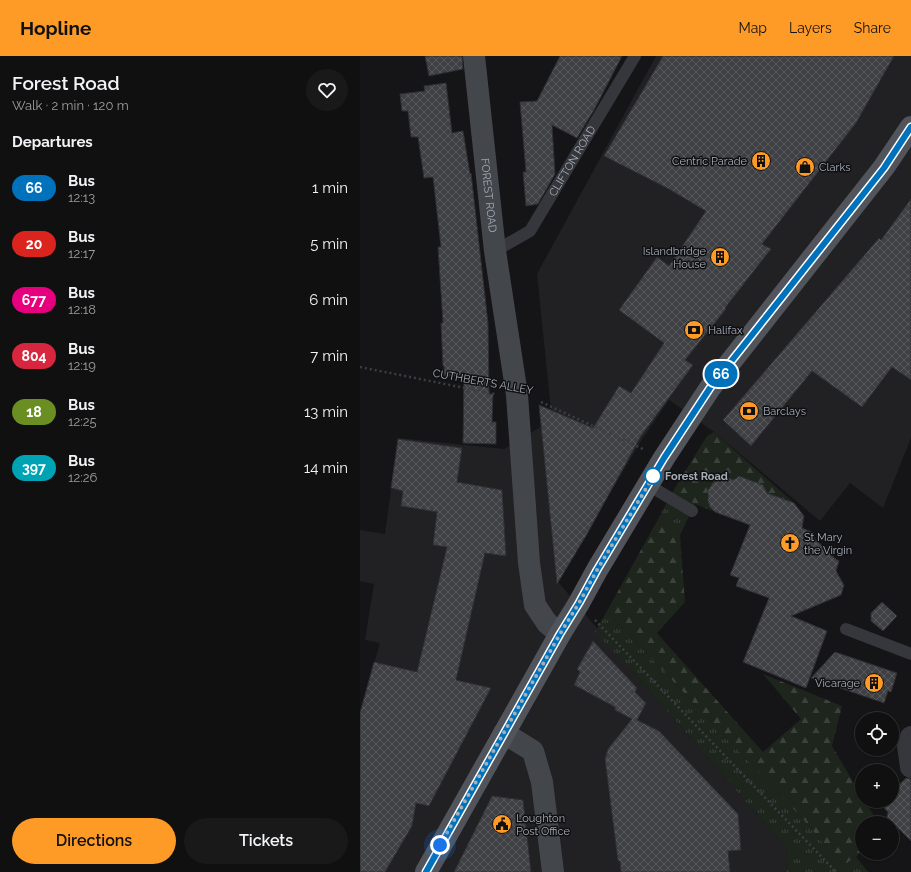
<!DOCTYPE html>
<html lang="en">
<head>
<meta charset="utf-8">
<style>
  :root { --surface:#101011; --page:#19191a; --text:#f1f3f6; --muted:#9c9d9f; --line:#303031; --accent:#fe9a26 }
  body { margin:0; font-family:Raleway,sans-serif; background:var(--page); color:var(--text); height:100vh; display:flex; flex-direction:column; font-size:15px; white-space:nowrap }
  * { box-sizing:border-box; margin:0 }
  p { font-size:13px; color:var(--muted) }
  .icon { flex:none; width:22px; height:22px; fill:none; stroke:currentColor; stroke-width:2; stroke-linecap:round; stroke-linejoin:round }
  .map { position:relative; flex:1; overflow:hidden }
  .panel { display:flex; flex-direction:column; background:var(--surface); width:360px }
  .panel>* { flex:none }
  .badge { padding:0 8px; border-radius:13px; font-size:14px; line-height:26px }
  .fabs { position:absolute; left:495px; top:656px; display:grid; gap:8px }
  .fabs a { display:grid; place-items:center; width:44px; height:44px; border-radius:50%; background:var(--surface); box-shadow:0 1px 3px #0004,0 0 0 1px var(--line); font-size:20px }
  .you { position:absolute; width:20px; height:20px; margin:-10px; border:3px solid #fff; border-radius:50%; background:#1a73e8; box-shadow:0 0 0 6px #1a73e833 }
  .map>.badge { position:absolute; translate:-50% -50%; box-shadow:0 0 0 2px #fff }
  h2 { padding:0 12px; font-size:15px; line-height:36px }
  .round { display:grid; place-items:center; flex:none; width:42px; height:42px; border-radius:21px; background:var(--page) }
  .summary { display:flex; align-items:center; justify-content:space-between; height:68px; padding:0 12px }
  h1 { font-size:19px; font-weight:600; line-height:30px }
  .cta { display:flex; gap:8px; margin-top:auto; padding:8px 12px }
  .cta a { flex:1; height:46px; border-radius:24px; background:var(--accent); color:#111; font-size:16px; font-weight:600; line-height:46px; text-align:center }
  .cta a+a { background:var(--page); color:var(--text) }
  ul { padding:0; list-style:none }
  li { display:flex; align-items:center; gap:12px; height:56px; padding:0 12px }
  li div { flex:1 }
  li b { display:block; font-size:15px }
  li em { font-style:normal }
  li .badge { min-width:44px; font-weight:700; text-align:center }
  header { display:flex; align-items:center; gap:24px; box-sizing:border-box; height:56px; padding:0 20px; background:var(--accent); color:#111 }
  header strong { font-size:19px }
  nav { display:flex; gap:22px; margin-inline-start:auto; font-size:14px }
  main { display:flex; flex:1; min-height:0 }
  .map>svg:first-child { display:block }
</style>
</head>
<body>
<header>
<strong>Hopline</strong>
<nav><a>Map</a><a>Layers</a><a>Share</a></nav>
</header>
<main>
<section class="panel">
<div class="summary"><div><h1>Forest Road</h1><p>Walk · 2 min · 120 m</p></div><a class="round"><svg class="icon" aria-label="heart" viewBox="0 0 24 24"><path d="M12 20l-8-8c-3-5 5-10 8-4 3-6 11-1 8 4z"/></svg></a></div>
<h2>Departures</h2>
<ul>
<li><span class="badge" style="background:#0072bc;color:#fff">66</span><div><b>Bus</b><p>12:13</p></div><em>1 min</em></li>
<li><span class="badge" style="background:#dc241f;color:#fff">20</span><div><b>Bus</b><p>12:17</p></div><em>5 min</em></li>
<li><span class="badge" style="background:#e6007e;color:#fff">677</span><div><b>Bus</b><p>12:18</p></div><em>6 min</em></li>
<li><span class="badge" style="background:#d7263d;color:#fff">804</span><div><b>Bus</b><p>12:19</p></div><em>7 min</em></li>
<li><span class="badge" style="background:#6b8e23;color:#fff">18</span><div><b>Bus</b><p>12:25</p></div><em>13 min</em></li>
<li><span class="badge" style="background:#00a3b4;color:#fff">397</span><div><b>Bus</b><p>12:26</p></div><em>14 min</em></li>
</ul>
<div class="cta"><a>Directions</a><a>Tickets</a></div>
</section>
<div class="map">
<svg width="551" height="816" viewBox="0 0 551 816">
  <defs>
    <pattern id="grass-tufts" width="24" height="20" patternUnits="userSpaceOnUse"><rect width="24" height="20" fill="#1d251d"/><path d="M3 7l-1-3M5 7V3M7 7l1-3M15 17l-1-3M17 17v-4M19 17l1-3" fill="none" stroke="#3b423c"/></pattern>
    <pattern id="forest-firs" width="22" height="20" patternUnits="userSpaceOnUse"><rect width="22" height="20" fill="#1d251d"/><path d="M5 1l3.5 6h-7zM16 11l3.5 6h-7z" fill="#3b423c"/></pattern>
    <pattern id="building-cross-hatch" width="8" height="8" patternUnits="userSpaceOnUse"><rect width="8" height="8" fill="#3f4044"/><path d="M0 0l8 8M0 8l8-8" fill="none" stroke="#58595d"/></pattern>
  </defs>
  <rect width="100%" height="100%" fill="#151517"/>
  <!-- built -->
  <path fill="#212124" d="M 296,0 L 551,0 L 551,382 L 523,452 L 490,427 L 460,465 L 354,376 L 309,344 L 279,388 L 201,521 L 195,522 L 275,618 L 428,794 L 426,816 L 0,816 L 0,657 L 20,587 L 5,584 L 14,528 L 0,525 L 0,474 L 25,478 L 38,382 L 144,393 L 192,364 L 177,218 Z"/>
  <!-- grass -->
  <path fill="url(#grass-tufts)" d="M 313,435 L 335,448 L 320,479 L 297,465 Z
    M 247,555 L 443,763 L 482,810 L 496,801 L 508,816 L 426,816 L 428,794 L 275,618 L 235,576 Z"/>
  <!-- forest -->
  <path fill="url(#forest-firs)" d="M 354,376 L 434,447 L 405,437 L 403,429 L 379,420 L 374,424 C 352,418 338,439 355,456 L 335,448 L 313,435 L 347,380 Z
    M 297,465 L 320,479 L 325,546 L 297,577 L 403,696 L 441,663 L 403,618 L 482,650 L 472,690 L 502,741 L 502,745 L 505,745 L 518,767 L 502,767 L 502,795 L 496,801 L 482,810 L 443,763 L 247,555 Z"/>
  <!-- building -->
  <path fill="url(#building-cross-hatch)" stroke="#2f2f33" d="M 65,0 L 102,0 L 103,13 L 69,20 Z
    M 200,0 L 262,0 L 234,54 L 217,82 L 192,69 L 195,118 L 178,148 L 166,150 L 163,116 L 166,116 L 160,46 L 177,45 Z
    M 303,0 L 534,0 L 496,67 L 402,188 L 411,193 L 365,252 L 366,253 L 325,304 L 333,309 L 281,380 L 227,478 L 197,528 L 179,349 L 233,372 L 259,330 L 271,337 L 304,287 L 259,254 L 297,201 L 309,210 L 346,155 L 307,132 L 244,100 Z
    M 86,27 L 92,77 L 103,75 L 110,118 L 111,117 L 128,267 L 129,338 L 133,338 L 132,366 L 136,366 L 136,388 L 103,387 L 104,320 L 84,320 L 84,310 L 83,310 L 81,267 L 83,267 L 78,191 L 81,191 L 73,121 L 64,122 L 58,81 L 51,81 L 48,55 L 42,55 L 40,38 L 65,35 L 64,30 Z
    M 551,143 L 551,324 L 532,311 L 502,351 L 452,315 L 391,390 L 363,364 L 519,182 L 521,184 Z
    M 38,383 L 102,392 L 97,426 L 142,434 L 146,500 L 125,497 L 96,624 L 131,632 L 69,750 L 56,747 L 52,770 L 25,816 L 0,816 L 0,657 L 14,606 L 57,616 L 87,491 L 73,489 L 77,456 L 41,450 L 43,435 L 31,432 Z
    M 379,420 L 403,429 L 407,437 L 434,447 L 444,460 L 442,472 L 454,477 L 452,480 L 473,500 L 473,501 L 479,505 L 476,515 L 484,529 L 481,539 L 431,560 L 467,575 L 446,632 L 383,606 L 409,542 L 376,530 L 379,522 L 370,519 L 390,469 L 355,456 L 350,451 L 348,445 L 348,434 L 353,427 L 366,421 L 374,424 Z
    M 522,546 L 537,560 L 523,575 L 511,565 L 511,557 Z
    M 233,585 L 277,632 L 275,636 L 286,647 L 277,664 L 299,675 L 378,758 L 381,794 L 368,795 L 370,816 L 261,816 L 260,805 L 258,805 L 245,703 L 248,693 L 272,663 L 255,654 L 255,651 L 214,629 L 220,616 L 217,613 Z
    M 475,596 L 537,617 L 531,636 L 528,635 L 524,647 L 451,622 Z
    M 546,722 L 551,723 L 551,785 L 527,761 L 528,756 L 520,748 L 523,745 L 532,745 L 532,736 Z
    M 132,740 L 163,744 L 171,816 L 94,816 Z"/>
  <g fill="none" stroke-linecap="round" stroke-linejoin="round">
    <!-- path -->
    <path stroke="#3b3f43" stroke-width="2.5" stroke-dasharray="2 3" stroke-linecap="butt" d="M 0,311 L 135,338
      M 181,346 L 283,393
      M 235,564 L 476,816"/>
    <!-- lane -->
    <g stroke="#35373c" stroke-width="12">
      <path id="s1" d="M 135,195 L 170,175 L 275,0"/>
      <path d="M 288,429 L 332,455"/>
      <path d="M 486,573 L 551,598"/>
    </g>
    <!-- street -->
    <path stroke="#35373c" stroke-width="22" d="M 551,681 L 548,690 L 551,711"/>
    <!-- secondary -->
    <g stroke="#43474c" stroke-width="22">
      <path id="s2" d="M 114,0 L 135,195 L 157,339 L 169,507 L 175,549 L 187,567 L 200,578"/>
      <path d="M 144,677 L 173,695 L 182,726 L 193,816"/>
    </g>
    <!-- primary -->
    <path stroke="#51555b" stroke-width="22" d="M 66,816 L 200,578 L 219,547 L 237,514 L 304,402 L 350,332 L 524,111 L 551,71"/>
  </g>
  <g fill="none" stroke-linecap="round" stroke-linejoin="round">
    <!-- line casing -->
    <g stroke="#fff" stroke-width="9">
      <path id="line" d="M 66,816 L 200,578 L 219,547 L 237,514 L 304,402 L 350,332 L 524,112 L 551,71"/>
    </g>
    <!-- line -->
    <use href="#line" stroke="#0072bc" stroke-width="6"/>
    <!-- walk -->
    <path stroke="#a6aeb8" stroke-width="4" stroke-dasharray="0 7.2" d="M 80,789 L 200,578 L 219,547 L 237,514 L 296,416 L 293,420"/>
  </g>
  <!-- icons -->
  <defs>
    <g id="building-disc" transform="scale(1)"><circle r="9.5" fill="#fe9a26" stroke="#101012"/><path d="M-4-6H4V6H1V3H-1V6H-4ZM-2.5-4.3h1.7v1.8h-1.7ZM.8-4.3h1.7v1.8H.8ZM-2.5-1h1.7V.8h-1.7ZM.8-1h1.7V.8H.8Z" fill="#111"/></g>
    <g id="shop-disc" transform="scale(1)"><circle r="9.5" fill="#fe9a26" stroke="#101012"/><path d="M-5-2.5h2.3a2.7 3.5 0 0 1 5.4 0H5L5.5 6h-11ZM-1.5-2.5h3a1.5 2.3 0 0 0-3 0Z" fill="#111"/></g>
    <g id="bank-disc" transform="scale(1)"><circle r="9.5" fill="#fe9a26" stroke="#101012"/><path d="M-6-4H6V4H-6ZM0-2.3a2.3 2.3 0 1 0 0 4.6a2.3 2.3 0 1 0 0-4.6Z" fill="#111"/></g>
    <g id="church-disc" transform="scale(1)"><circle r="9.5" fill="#fe9a26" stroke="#101012"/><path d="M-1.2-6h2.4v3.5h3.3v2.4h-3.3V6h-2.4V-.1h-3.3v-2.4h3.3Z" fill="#111"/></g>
    <g id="civic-disc" transform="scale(1)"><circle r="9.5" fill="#fe9a26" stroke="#101012"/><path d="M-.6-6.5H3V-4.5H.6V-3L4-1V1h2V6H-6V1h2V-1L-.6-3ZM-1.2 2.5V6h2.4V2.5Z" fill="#111"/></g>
  </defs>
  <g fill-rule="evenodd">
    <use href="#building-disc" x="401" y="105"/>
    <use href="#shop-disc" x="445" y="111"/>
    <use href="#building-disc" x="360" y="201"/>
    <use href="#bank-disc" x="334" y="274"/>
    <use href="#bank-disc" x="389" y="355"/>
    <use href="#church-disc" x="430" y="487"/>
    <use href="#building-disc" x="514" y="627"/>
    <use href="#civic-disc" x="142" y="768"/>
  </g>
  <!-- markers -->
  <circle fill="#fff" stroke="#0072bc" stroke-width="2" cx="293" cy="420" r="8"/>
  <g text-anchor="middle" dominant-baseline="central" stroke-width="3" stroke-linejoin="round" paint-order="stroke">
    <!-- street labels -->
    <g font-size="11" fill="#a6aeb8" stroke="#101012">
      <text stroke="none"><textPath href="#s1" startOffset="122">CLIFTON ROAD</textPath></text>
      <text stroke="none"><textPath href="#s2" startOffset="140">FOREST ROAD</textPath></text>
      <text transform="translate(123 326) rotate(10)">CUTHBERTS ALLEY</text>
    </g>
    <!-- poi labels -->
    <g font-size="11" fill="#a6aeb8" stroke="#101012" text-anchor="start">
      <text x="387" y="105" text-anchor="end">Centric Parade</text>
      <text x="459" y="111">Clarks</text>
      <text x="346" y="195" text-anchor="end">Islandbridge<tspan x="346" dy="13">House</tspan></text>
      <text x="348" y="274">Halifax</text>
      <text x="403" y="355">Barclays</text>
      <text x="444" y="481">St Mary<tspan x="444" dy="13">the Virgin</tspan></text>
      <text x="500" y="627" text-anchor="end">Vicarage</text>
      <text x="156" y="762">Loughton<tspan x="156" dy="13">Post Office</tspan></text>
    </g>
    <!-- stop labels -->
    <g font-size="11" font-weight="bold" fill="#a6aeb8" stroke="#101012" text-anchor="start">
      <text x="305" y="420">Forest Road</text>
    </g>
  </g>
</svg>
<div class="fabs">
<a><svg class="icon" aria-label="locate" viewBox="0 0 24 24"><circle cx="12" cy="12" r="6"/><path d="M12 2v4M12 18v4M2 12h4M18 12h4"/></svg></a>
<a>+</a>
<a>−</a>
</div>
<div class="you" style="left:80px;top:789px"></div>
<b class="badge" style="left:361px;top:318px;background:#0072bc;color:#fff">66</b>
</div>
</main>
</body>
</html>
